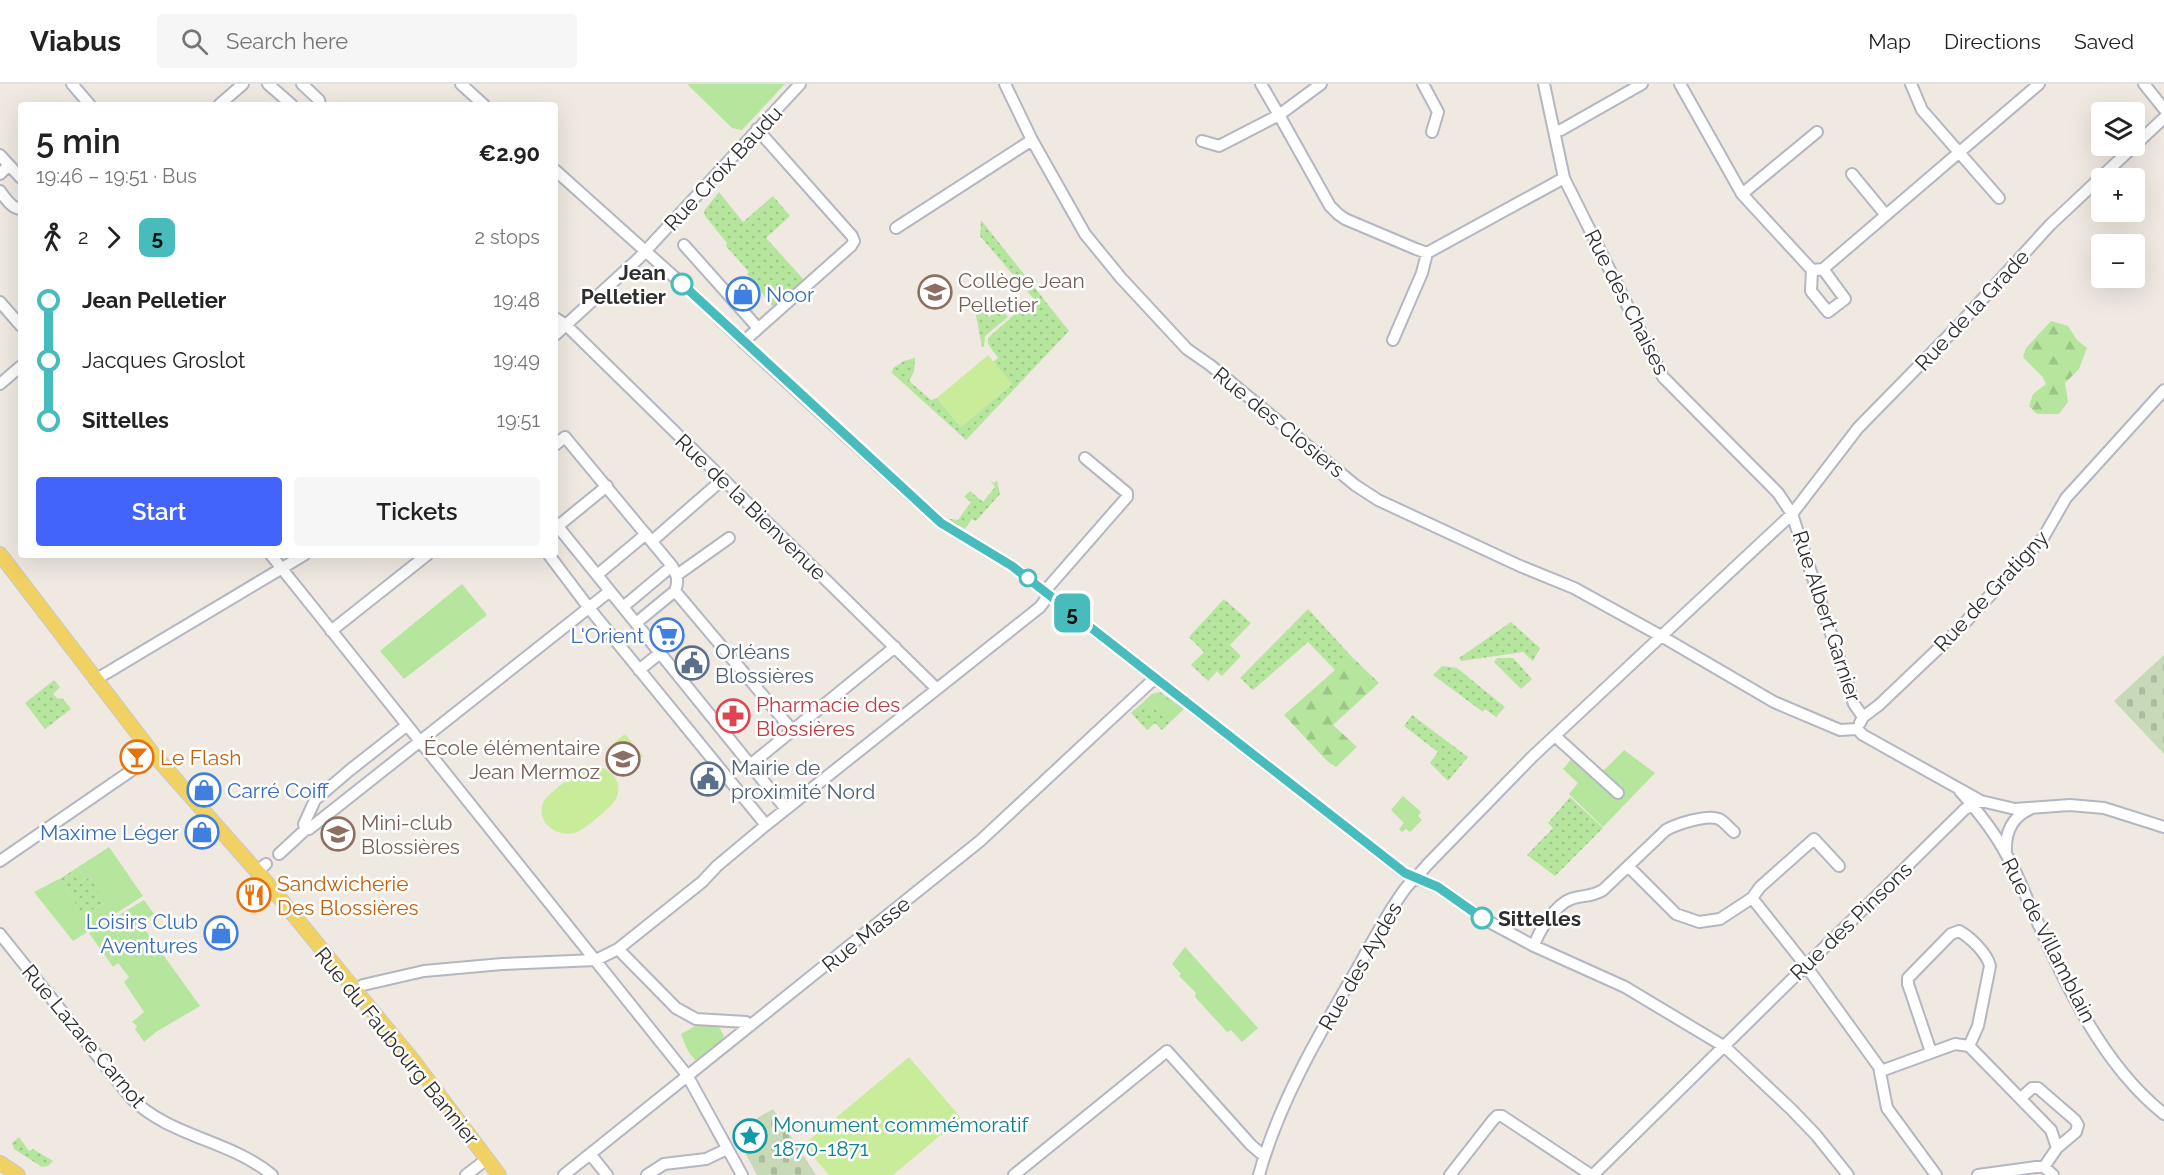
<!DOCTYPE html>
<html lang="en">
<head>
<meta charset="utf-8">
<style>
  :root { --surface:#fff; --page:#f6f6f6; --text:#222; --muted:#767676; --line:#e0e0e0; --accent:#4264fb }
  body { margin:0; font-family:Raleway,sans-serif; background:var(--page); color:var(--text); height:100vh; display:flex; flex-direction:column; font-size:22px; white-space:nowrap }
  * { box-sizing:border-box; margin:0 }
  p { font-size:20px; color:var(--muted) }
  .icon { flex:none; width:33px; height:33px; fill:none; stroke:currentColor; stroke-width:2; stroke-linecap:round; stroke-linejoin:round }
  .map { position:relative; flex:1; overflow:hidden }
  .details { position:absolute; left:18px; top:18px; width:540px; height:456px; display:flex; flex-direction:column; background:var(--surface); border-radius:6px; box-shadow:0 6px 24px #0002 }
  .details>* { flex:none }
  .badge { padding:0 12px; border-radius:9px; font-size:21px; line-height:39px }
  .fabs { position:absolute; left:2091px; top:18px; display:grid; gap:12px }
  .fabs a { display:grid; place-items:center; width:54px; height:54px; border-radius:6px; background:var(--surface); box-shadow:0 6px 24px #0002; font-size:30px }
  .map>.badge { position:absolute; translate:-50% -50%; box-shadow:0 0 0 3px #fff }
  .legs { display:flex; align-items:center; gap:9px; height:66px; padding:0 18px; font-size:20px }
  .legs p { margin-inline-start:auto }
  .overview { display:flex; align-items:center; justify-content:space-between; height:102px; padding:0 18px }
  h1 { font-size:33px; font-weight:600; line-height:45px }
  .primary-button { display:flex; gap:12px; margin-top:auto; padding:12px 18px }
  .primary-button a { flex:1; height:69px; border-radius:6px; background:var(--accent); color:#fff; font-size:24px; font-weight:600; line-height:69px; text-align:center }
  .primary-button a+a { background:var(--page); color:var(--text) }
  ul { padding:0 18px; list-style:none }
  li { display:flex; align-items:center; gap:21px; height:60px; font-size:22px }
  li i { display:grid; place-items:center; width:9px; height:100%; margin:0 8px; background:currentColor }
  li i::after { content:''; width:15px; height:15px; margin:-8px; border:4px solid; border-radius:50%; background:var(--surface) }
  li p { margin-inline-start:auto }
  li:first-child i { background:linear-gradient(#0000 50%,currentColor 0) }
  li:last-child i { background:linear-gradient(currentColor 50%,#0000 0) }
  header { display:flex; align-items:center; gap:36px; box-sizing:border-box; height:84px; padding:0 30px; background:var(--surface); border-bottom:2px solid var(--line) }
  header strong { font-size:28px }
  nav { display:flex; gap:33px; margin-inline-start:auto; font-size:21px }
  .search { width:420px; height:54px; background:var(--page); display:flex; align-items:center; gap:15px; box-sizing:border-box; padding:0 21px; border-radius:6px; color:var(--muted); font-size:22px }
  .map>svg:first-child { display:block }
</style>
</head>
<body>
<header>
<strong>Viabus</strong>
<div class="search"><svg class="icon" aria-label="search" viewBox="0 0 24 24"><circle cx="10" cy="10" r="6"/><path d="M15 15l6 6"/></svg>Search here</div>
<nav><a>Map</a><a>Directions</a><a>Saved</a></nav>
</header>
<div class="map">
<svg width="2164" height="1091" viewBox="0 0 2164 1091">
  <defs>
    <pattern id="grass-dots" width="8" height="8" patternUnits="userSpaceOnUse" patternTransform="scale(1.5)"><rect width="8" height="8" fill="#b6e59e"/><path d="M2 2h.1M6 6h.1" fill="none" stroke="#9dc588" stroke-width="1.8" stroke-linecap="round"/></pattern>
    <pattern id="forest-firs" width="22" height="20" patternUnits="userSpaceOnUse" patternTransform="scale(1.5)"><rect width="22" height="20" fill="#b6e59e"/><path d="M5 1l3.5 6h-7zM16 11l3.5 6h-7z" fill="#9dc588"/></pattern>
    <pattern id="cemetery-stones" width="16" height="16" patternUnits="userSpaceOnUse" patternTransform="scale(1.5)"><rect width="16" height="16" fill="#c8d9b8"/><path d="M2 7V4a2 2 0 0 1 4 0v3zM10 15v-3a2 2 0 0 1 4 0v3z" fill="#acbb9e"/></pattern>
  </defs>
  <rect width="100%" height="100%" fill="#efe9e1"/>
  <!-- grass -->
  <path fill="url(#grass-dots)" d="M 719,108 L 743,138 L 773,112 L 790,132 L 766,154 L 805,197 L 774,224 L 747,190 L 749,188 L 726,162 L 727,159 L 705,132 L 704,127 Z
    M 981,136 L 1069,247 L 966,356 L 892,289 L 893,284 L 904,277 L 915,274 L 914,288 L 909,297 L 931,316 L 937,314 L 961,343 L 1012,300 L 993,278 L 998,274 L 988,260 L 988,254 L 1033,214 L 980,152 Z
    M 973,215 L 989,233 L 1001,224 L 1008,233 L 985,252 L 984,263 L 982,263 Z
    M 990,396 L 994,399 L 997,396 L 1000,410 L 976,437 L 972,435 L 964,446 L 949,436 L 950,435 L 958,436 L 971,418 L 964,413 L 970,407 L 983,418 L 995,403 Z
    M 1224,515 L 1251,539 L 1230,561 L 1241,572 L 1222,592 L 1217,587 L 1208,597 L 1191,581 L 1204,568 L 1189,553 Z
    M 1308,525 L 1351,572 L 1336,587 L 1308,558 L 1253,606 L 1240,594 Z
    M 1511,538 L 1540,564 L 1533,577 L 1523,568 L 1461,577 L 1459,574 Z
    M 1497,574 L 1513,574 L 1532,595 L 1521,605 L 1494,578 Z
    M 1442,582 L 1457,584 L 1505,623 L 1496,633 L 1485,625 L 1483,628 L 1433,591 Z
    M 54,596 L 60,603 L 53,610 L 57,614 L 63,615 L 71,625 L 45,645 L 25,619 Z
    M 1160,608 L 1184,625 L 1162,646 L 1155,639 L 1147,646 L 1131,629 L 1152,610 Z
    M 1412,631 L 1468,673 L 1448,697 L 1430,679 L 1438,668 L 1404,642 Z
    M 1570,713 L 1603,744 L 1555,792 L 1527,771 L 1553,744 L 1548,739 Z
    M 72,787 L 79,799 L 90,793 L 106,818 L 82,832 L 61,794 Z
    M 19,1053 L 29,1067 L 33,1065 L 53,1077 L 48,1082 L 42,1083 L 14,1065 L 12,1059 Z"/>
  <!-- forest -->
  <path fill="url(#forest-firs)" d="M 2051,237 L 2068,242 L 2077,256 L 2087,264 L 2079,285 L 2065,299 L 2068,318 L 2059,330 L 2037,330 L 2029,322 L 2033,310 L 2046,300 L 2042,292 L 2023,273 L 2026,264 Z
    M 1351,572 L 1379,599 L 1333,641 L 1357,663 L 1336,683 L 1328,678 L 1284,631 Z"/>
  <!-- cemetery -->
  <path fill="url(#cemetery-stones)" d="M 2164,571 L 2164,670 L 2114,617 Z
    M 773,1025 L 816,1091 L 757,1091 L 734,1048 Z"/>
  <!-- park -->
  <path fill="#b6e59e" d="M 687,0 L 785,0 L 742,46 L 732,44 Z
    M 462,500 L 487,531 L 404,595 L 380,567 Z
    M 1160,610 L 1182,626 L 1173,635 L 1159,624 L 1149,629 L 1141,622 L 1152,611 Z
    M 1624,666 L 1655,689 L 1603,743 L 1569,710 L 1578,699 L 1563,685 L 1573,673 L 1602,688 Z
    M 1403,712 L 1421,728 L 1418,732 L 1422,736 L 1410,748 L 1406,745 L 1402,748 L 1399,745 L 1404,739 L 1391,726 Z
    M 109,763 L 143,812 L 73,857 L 34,808 L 61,794 L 82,832 L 105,819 L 90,793 L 79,799 L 72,787 Z
    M 144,816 L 154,830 L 141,840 L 200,922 L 156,948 L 144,958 L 135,945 L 137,942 L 132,938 L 144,928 L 124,898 L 129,893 L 118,879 L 113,883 L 89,849 Z
    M 1185,863 L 1258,944 L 1242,958 L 1231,946 L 1227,948 L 1195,913 L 1196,909 L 1179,892 L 1181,890 L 1172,880 Z
    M 699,940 L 719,943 L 724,952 L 722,956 L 699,975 L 695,976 L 688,967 L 681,950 Z"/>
  <!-- pitch -->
  <path fill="#c9ec9a" d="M 988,271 L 1012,300 L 961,343 L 937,314 Z
    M 625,650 L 643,672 L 629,682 L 612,660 Z
    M 592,681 C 612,683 627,701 613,719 C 607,726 585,745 577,748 C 560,755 535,740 543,719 C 548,708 575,691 586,683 Z
    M 909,973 L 961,1034 L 893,1091 L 829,1091 L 803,1061 Z"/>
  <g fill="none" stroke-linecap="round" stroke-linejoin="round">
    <!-- minor casing -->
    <g stroke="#b4b7c1" stroke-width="14">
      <path id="minor" d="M 72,0 L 90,21
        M 268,0 L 292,21
        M 302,0 L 319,16 L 320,21
        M 461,0 L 484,21
        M 1005,0 L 1032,56 L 1085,150 L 1121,194 L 1187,265 L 1210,281 L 1355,401 L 1378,416 L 1520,482 L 1574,504 L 1661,552 L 1774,618 L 1840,646 L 1857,645
        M 1321,0 L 1279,31 L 1330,122 L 1338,130 L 1345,135 L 1416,165 L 1427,169 L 1564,94
        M 1423,0 L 1438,28 L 1432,48
        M 1544,0 L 1564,94 L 1663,293 L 1778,409 L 1792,430 L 1854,620 L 1863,633
        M 1680,0 L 1742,110 L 1812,186 L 1823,185
        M 1911,0 L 1922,26 L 1999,114
        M 2144,0 L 2164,25
        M 219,21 L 243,0
        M 1554,47 L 1561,46 L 1642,0
        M 1202,57 L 1219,62 L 1279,31 L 1261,0
        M 0,71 L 21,94
        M 555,86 L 691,208 L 752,266 L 941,439 L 1012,482 L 1406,790 L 1438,803 L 1482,834 L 1534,862 L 1625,903 L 1725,963 L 1791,1025 L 1816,1051 L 1848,1091
        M 0,90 L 9,81
        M 1852,90 L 1885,130
        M 0,107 C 5,114 12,125 21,125
        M 1742,110 L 1817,48
        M 896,144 L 1032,56
        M 684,161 L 758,244
        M 1823,185 L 2039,0
        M 1812,186 L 1811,207 L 1828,228 L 1845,215 L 1823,185
        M 0,218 L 21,242
        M 555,234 L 566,241 L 937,605
        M 555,251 L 639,174 L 800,0
        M 1393,256 L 1422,189 L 1427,169
        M 743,258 L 851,162 L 854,157 L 852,152 L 757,45
        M 0,300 L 21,282
        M 555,361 L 565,353 L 672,482 C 677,491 679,497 675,507 L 792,646
        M 555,439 L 786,725
        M 558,442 L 607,402
        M 652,457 L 722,396
        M 271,471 L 687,991 L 742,1091
        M 549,471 L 589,524 L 766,741
        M 597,491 L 646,450
        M 677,491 L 729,454
        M 1044,508 L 1127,413 L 1127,409 L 1085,374
        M 623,523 L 672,482
        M 636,539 L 675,507
        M 331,547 L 427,471
        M 639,586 L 660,569
        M 95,596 L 304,471
        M 1860,639 L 1863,633 L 1879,621 L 1960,544 L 2043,454 L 2066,414 L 2164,306
        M 1857,645 L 1863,651 L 1981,717 L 2015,725 L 2070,721 L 2104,724 L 2164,743
        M 1555,652 L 1618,709
        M 750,681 L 895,563
        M 1960,707 C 1976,725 1995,749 2006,770 C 2017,788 2024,809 2033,828 C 2065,899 2101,980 2164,1030
        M 305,746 L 304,740 L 315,716 L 350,686 L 406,642
        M 2006,768 C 2005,749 2012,733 2030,725
        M 279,770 L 305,746 L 309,745 L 610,507
        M 0,777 L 154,671
        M 1629,783 L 1676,830 L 1699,838 L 1720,835 L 1752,814 L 1760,803 L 1814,755 L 1839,782
        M 256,788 L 266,780
        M 1752,814 L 1806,882 L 1879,983 L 1887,1024 L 1936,1091
        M 0,850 L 131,1014 C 170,1053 230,1056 272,1091
        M 1534,862 C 1538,848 1556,820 1571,815 C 1582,811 1592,813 1603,806 L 1666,746 C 1677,740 1707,730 1719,735 C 1725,738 1729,744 1734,748
        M 618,865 L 676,924 L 696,935 L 746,938 L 750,942
        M 355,906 L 363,901 L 424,887 L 502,880 L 596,876 L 618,865 L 702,798 L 717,782 L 766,741 L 1040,523 L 1049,511
        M 1931,968 L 1908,900 L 1908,894 L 1951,850 L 1959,847 C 1970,853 1987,869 1990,882 L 1978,942 L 1969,962
        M 1881,987 L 1955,960 L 1969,962 L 2051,1046 L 2057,1064 L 2044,1083
        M 2021,1014 L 2032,1004 L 2038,1004 L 2075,1036 L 2078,1041 L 2076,1048 L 2057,1064
        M 590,1070 L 607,1091
        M 466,1091 L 487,1075
        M 564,1091 L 980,757 L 1155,594
        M 647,1091 L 664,1080 L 706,1075 L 727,1065
        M 1014,1091 L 1167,967 L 1251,1061 L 1264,1072
        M 1259,1091 C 1278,1021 1317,954 1353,892 C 1370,863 1385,832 1405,805 C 1412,796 1420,790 1427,781 L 1532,673 L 1792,430 L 1858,344 L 1957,243 L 2050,141 L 2164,34
        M 1450,1091 L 1493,1036 L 1497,1032 L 1502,1032 L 1591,1091
        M 1593,1091 L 1965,725 L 1981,717
        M 1978,1091 L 2036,1083 L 2044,1083 L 2053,1091"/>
    </g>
    <!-- major casing -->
    <g stroke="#c9c9c9" stroke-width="16">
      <path id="major" d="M 0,470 L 154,671 L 269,801 L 355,906 L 412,975 L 499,1091
        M 0,1079 L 18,1091"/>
    </g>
    <!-- minor -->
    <use href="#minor" stroke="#fff" stroke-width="10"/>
    <!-- major -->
    <use href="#major" stroke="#f2d163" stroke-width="14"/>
  </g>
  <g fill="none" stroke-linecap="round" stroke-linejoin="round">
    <!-- line-1 casing -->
    <g stroke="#fff" stroke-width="14">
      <path id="line-1" d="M 682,200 L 941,439 L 1012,482 L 1405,789 L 1438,803 L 1482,834"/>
    </g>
    <!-- line-1 -->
    <use href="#line-1" stroke="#48bcbc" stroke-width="9"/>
  </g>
  <!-- icons -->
  <defs>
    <g id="school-ring" transform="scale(1.725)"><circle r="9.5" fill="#fff" stroke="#8d6e63" stroke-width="1.5"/><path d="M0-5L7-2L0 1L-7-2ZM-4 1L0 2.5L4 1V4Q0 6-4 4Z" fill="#8d6e63"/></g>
    <g id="shop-ring" transform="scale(1.725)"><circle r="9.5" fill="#fff" stroke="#3f7fe0" stroke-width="1.5"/><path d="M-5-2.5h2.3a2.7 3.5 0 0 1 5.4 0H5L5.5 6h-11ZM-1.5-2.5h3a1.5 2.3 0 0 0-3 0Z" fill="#3f7fe0"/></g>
    <g id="supermarket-ring" transform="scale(1.725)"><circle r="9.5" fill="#fff" stroke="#3f7fe0" stroke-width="1.5"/><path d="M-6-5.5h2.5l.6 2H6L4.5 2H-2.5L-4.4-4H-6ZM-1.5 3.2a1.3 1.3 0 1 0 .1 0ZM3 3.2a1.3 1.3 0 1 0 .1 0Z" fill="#3f7fe0"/></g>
    <g id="civic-ring" transform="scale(1.725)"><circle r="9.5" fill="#fff" stroke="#5c6f8a" stroke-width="1.5"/><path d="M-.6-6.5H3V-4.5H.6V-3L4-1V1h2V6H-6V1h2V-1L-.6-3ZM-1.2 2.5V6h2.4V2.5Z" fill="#5c6f8a"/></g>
    <g id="pharmacy-ring" transform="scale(1.725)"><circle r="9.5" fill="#fff" stroke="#e0444e" stroke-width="1.5"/><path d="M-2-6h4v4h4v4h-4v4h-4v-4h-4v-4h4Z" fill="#e0444e"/></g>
    <g id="bar-ring" transform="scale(1.725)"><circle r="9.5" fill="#fff" stroke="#e8710a" stroke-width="1.5"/><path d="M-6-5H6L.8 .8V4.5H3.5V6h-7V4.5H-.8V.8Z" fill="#e8710a"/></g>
    <g id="restaurant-ring" transform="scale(1.725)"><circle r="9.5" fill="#fff" stroke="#e8710a" stroke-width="1.5"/><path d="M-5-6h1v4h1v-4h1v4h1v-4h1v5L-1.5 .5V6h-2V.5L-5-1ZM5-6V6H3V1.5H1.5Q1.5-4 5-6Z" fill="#e8710a"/></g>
    <g id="sight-ring" transform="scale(1.725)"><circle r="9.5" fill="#fff" stroke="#0f9aa8" stroke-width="1.5"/><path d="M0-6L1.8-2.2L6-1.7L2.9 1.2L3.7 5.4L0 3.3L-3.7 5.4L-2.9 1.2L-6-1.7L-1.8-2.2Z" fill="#0f9aa8"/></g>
  </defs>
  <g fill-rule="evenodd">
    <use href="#school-ring" x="935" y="208"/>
    <use href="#shop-ring" x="743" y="210"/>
    <use href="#supermarket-ring" x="667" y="551"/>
    <use href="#civic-ring" x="692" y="579"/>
    <use href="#pharmacy-ring" x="733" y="632"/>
    <use href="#bar-ring" x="137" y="673"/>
    <use href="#school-ring" x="623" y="675"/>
    <use href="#civic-ring" x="708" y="695"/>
    <use href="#shop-ring" x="204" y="706"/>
    <use href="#shop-ring" x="202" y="748"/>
    <use href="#school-ring" x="338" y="750"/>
    <use href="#restaurant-ring" x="254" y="811"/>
    <use href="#shop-ring" x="221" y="849"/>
    <use href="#sight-ring" x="750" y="1052"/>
  </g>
  <!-- markers -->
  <g fill="#fff" stroke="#48bcbc" stroke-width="3">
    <circle cx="682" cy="200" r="10"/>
    <circle cx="1028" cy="494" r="8"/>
    <circle cx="1482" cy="834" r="10"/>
  </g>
  <g text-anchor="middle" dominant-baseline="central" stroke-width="5" stroke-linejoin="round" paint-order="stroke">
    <!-- street labels -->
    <g font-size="21" fill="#2e2e2e" stroke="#fff">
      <text transform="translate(723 84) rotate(-47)">Rue Croix Baudu</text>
      <text transform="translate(1627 218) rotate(63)">Rue des Chaises</text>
      <text transform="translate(1972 226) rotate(-47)">Rue de la Grade</text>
      <text transform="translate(1279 338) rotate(39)">Rue des Closiers</text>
      <text transform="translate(751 423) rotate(44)">Rue de la Bienvenue</text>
      <text transform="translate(1991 507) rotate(-47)">Rue de Gratigny</text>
      <text transform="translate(1827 532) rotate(72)">Rue Albert Garnier</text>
      <text transform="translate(1851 837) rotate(-44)">Rue des Pinsons</text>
      <text transform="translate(866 850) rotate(-39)">Rue Masse</text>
      <text transform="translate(2049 856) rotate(63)">Rue de Villamblain</text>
      <text transform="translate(1360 882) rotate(-60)">Rue des Aydes</text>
      <text transform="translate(84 952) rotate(50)">Rue Lazare Carnot</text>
      <text transform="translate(397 962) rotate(51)">Rue du Faubourg Bannier</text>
    </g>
    <!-- stop labels -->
    <g font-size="21" font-weight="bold" fill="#2e2e2e" stroke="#fff" text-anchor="end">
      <text x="666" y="188">Jean<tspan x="666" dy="24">Pelletier</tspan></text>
      <text x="1498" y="834" text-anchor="start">Sittelles</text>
    </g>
    <!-- education labels -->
    <g font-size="21" fill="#785e54" stroke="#fff" text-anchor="start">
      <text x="958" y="196">Collège Jean<tspan x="958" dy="24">Pelletier</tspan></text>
      <text x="600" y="663" text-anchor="end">École élémentaire<tspan x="600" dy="24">Jean Mermoz</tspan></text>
      <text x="361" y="738">Mini-club<tspan x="361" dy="24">Blossières</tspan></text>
    </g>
    <!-- shop labels -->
    <g font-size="21" fill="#366cbe" stroke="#fff" text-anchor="end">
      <text x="766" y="210" text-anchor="start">Noor</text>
      <text x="644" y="551">L'Orient</text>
      <text x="227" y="706" text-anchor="start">Carré Coiff</text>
      <text x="179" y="748">Maxime Léger</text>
      <text x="198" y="837">Loisirs Club<tspan x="198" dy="24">Aventures</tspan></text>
    </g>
    <!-- service labels -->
    <g font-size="21" fill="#4e5e75" stroke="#fff" text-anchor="start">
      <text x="715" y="567">Orléans<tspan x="715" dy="24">Blossières</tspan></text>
      <text x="731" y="683">Mairie de<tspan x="731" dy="24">proximité Nord</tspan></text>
    </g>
    <!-- health labels -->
    <g font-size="21" fill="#be3a42" stroke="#fff" text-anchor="start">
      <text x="756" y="620">Pharmacie des<tspan x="756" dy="24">Blossières</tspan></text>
    </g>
    <!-- food labels -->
    <g font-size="21" fill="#c56008" stroke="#fff" text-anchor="start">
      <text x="160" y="673">Le Flash</text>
      <text x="277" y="799">Sandwicherie<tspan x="277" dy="24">Des Blossières</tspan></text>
    </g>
    <!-- culture labels -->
    <g font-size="21" fill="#0d838f" stroke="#fff" text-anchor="start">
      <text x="773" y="1040">Monument commémoratif<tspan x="773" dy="24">1870-1871</tspan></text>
    </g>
  </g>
</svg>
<div class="fabs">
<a><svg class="icon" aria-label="layers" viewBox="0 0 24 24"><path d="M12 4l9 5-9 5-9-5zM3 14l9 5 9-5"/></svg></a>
<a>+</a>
<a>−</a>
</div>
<b class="badge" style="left:1072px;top:529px;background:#48bcbc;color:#111">5</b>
<section class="details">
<div class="overview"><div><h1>5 min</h1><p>19:46 – 19:51 · Bus</p></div><b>€2.90</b></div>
<div class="legs"><svg class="icon" aria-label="walk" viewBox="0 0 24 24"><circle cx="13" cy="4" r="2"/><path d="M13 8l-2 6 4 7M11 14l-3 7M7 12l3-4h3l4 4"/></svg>2<svg class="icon" aria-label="forward" viewBox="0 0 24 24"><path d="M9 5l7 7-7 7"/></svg><b class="badge" style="background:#48bcbc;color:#111">5</b><p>2 stops</p></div>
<ul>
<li><i style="color:#48bcbc"></i><b>Jean Pelletier</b><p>19:48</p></li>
<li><i style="color:#48bcbc"></i><span>Jacques Groslot</span><p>19:49</p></li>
<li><i style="color:#48bcbc"></i><b>Sittelles</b><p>19:51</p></li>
</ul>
<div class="primary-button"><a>Start</a><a>Tickets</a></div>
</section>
</div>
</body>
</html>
